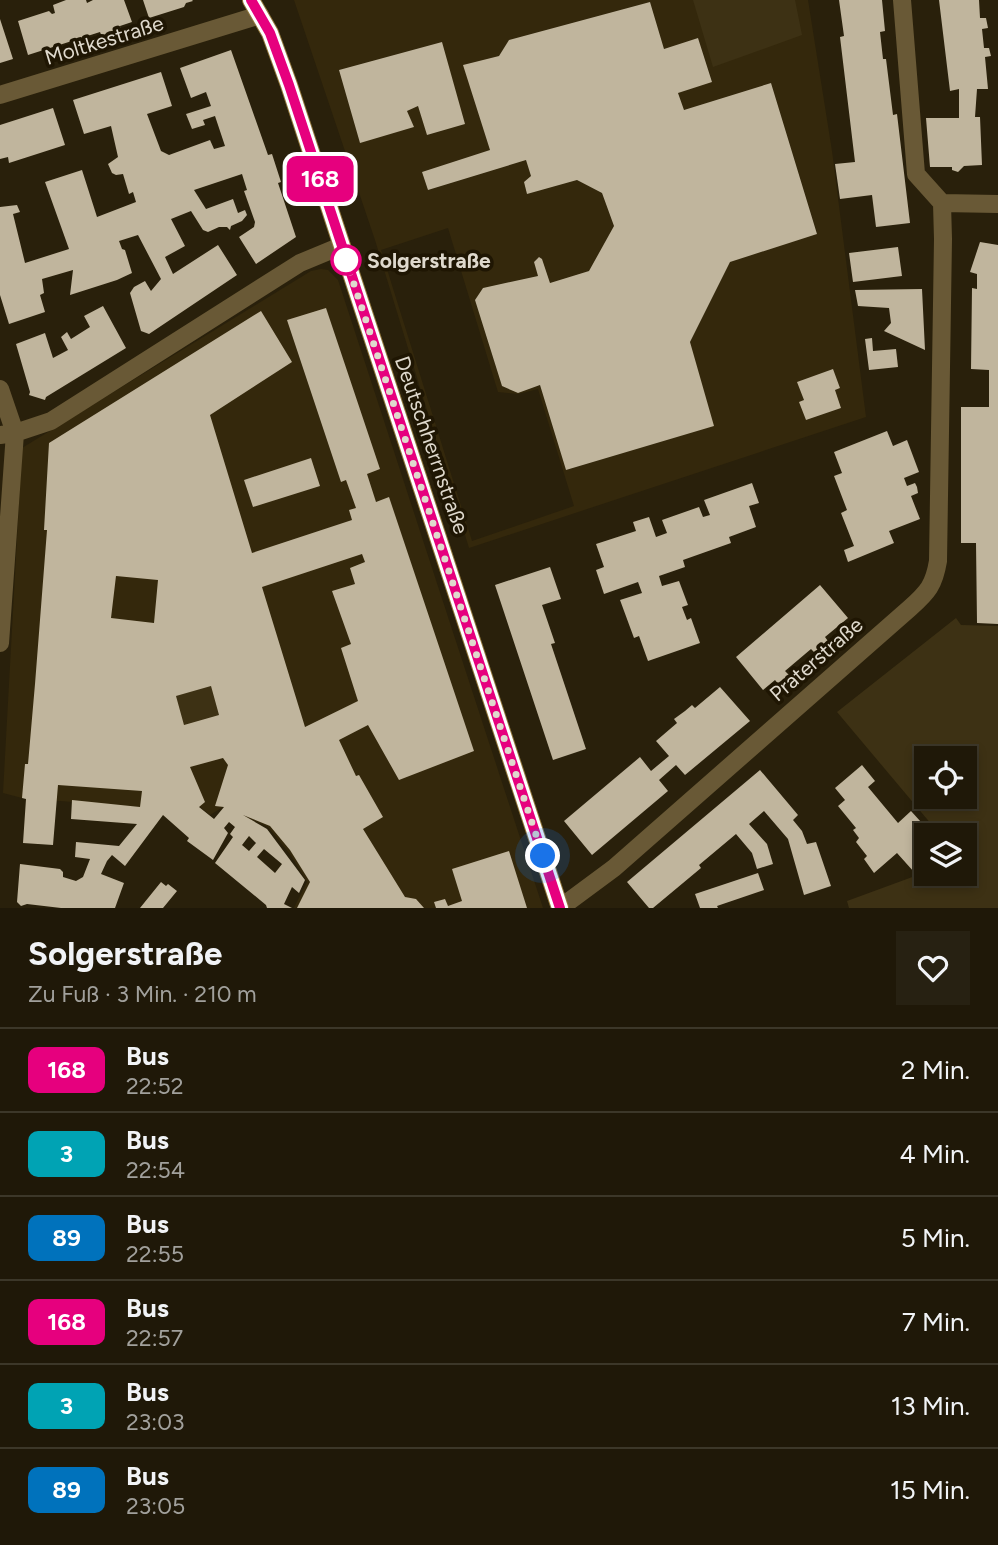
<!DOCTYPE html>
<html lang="de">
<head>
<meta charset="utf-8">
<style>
  :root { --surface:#1f1808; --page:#272112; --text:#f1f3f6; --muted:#a1a09c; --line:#3c3729 }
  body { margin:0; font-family:Figtree,sans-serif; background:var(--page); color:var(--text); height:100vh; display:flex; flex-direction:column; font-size:26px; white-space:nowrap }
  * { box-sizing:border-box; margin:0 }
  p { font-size:23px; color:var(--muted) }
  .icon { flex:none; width:38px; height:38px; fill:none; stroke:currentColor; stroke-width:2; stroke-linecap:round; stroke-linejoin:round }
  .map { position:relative; height:908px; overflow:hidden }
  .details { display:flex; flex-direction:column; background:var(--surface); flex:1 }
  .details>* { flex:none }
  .badge { padding:0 14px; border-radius:10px; font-size:24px; line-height:46px }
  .buttons { position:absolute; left:914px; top:746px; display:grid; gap:14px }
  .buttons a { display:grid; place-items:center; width:63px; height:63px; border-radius:0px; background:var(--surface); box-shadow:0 4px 10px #0003,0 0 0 2px var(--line); font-size:35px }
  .you { position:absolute; width:35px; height:35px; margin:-18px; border:5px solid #fff; border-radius:50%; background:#1a73e8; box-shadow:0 0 0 10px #1a73e833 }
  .map>.badge { position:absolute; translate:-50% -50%; box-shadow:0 0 0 4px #fff }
  .round { display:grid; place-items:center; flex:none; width:74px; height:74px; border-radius:0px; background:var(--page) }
  .head { display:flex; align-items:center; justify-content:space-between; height:119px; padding:0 28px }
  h1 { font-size:33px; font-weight:700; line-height:52px }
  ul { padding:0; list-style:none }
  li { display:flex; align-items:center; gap:21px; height:84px; padding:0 28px; border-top:2px solid var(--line) }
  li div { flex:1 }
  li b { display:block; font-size:26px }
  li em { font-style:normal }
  li .badge { min-width:77px; font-weight:700; text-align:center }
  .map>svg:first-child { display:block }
</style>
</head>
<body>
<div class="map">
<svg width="998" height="908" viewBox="0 0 998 908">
  <rect width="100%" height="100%" fill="#29200b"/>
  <!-- built -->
  <path fill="#34280c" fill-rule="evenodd" d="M 294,0 L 808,0 L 832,151 L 866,417 L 469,548 L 375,240 ZM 650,2 L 664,49 L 698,38 L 712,81 L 678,93 L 684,110 L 771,83 L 817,233 L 730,262 L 690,342 L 713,426 L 566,470 L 540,385 L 518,393 L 502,386 L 475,300 L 483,288 L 538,276 L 534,262 L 539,257 L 542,259 L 550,283 L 589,271 L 614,226 L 602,193 L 577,180 L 527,194 L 524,182 L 531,176 L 526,160 L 428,190 L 422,172 L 490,150 L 464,65 L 499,56 L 509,40 ZM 442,42 L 464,124 L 428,135 L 418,106 L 407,111 L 414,127 L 360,142 L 339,70 ZM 448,228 L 498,392 L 518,394 L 538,389 L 574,506 L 472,541 L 381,250 ZM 833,369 L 840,388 L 835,390 L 841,408 L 806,420 L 800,402 L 804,400 L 798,382 Z
    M 321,269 L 328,270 L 338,280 L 543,908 L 294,908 L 307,882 L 290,854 L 268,827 L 223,807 L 210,815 L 171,784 L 150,808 L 22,798 L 3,793 L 22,448 L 311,271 Z"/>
  <!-- green -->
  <path fill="#3d3114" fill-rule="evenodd" d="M 693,0 L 795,0 L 802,35 L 713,67 Z
    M 956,618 L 961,625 L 998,626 L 998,908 L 849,908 L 847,901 L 926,872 L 964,873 L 964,835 L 936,835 L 932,825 L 837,712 ZM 926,758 L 964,758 L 964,796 L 926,796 Z
    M 211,686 L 219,715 L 184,725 L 176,696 Z"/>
  <!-- building -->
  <path fill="#c0b59d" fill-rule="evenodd" d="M 66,0 L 86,0 L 87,3 L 93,0 L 124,0 L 132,22 L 120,26 L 121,31 L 102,37 L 100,32 L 28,55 L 18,21 L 49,11 L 52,14 L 55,13 L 53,5 Z
    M 143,0 L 192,0 L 193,1 L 186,3 L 184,7 L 149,18 Z
    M 839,0 L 882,0 L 885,31 L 880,32 L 883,59 L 886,59 L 893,115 L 897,114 L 910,223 L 876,227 L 872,195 L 840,199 L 835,164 L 855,162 L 840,37 L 844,36 Z
    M 939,0 L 979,0 L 980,18 L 986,18 L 988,28 L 982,29 L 984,48 L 989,48 L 991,56 L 985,57 L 988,89 L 977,89 L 975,117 L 980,117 L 982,165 L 964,166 L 958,172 L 952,170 L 952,167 L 930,167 L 926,118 L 959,118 L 959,89 L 950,91 Z
    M 650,2 L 664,49 L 698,38 L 712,82 L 678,93 L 684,110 L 771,83 L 817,234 L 730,262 L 690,342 L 714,426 L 566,470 L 540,385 L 518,393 L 502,386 L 475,300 L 483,288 L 538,276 L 534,262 L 539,257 L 542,259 L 550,283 L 589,271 L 614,226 L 602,193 L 577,180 L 527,194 L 524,182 L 531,176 L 526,160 L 428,190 L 422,172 L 490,150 L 463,65 L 499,56 L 509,40 Z
    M 0,19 L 13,59 L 0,63 Z
    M 442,42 L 465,124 L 427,135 L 418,106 L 407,111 L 414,127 L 360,143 L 339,70 Z
    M 231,50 L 268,155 L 272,154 L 281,182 L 278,183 L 296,237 L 256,264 L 239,237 L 254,227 L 255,222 L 244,191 L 247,190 L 242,174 L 194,190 L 206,209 L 233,199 L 238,213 L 245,210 L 247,215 L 242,221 L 231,226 L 230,230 L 227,227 L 219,227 L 208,232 L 203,230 L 191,211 L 171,219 L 185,246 L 165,257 L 173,274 L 218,245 L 237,275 L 149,334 L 141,331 L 130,293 L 134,287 L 145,281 L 151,291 L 161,279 L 138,235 L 119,241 L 122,249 L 125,250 L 132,273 L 117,280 L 70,295 L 73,270 L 42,279 L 44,293 L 40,295 L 45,312 L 9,324 L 0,295 L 0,207 L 17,205 L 20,212 L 13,214 L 25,263 L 69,249 L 45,182 L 82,170 L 97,217 L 136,202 L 133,192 L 129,194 L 123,174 L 116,175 L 112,173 L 108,164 L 118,157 L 111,126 L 84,134 L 73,100 L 161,72 L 172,106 L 147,114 L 161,151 L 169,155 L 210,140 L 214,149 L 225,146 L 215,116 L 203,120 L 205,125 L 192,129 L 186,114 L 211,106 L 206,92 L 191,98 L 180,68 Z
    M 53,108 L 65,145 L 9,163 L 8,157 L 0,159 L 0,125 Z
    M 980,242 L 998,245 L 998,624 L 977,623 L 976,543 L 961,543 L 961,407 L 989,407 L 989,370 L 971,369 L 972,288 L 977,289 L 977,274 L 970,272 Z
    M 898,247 L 902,276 L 853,282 L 849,253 Z
    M 922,289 L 925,350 L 884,331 L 891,323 L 889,308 L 858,306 L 855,290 Z
    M 103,306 L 126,348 L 46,397 L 45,400 L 29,395 L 30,392 L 16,344 L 45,333 L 53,358 L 68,350 L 61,337 L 67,332 L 71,339 L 90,327 L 84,316 Z
    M 326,308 L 380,469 L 367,474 L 376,502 L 389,497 L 474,751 L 399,780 L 368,725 L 339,740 L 356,776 L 359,775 L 383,817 L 363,829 L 405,897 L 416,899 L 424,908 L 297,908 L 310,882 L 290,850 L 270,826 L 243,815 L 267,829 L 305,880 L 299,893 L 292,887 L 284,904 L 292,908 L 267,908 L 266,905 L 215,863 L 233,837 L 230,834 L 235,827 L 229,822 L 224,828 L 228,833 L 213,860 L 187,841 L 189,838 L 163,815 L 125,866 L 112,855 L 107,861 L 101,874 L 124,883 L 115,908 L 61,908 L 27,904 L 21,906 L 17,902 L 20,864 L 60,869 L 63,872 L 63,877 L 76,881 L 83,877 L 90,859 L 75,857 L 76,842 L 119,846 L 137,824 L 71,819 L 72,800 L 140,807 L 142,791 L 58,785 L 53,845 L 23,843 L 26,799 L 22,798 L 25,764 L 28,764 L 35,684 L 47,530 L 44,530 L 49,443 L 261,311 L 292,362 L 210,415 L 252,553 L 352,520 L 349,510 L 356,508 L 346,480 L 341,482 L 287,320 ZM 362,554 L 365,562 L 350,568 L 355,584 L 332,591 L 351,644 L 341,648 L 358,701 L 305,727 L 262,587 ZM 116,576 L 158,580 L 154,623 L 111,618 ZM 211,686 L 219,715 L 184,725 L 176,696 ZM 223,758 L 228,765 L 215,806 L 224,807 L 214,819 L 199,807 L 205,802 L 190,767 ZM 249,836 L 256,843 L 249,851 L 242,845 ZM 264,849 L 282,864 L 275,873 L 257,857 Z
    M 872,338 L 873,351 L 896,349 L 898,367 L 869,370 L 865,339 Z
    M 833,369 L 840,388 L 835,390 L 841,408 L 806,420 L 799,402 L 804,400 L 797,382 Z
    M 887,431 L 893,446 L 907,440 L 919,472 L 904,478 L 907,486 L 915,483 L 917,487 L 918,493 L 911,496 L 920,519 L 889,531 L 894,543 L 848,562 L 844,550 L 854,546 L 841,513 L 847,510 L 834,476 L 842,473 L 834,452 Z
    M 311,458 L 320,486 L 253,507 L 244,480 Z
    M 752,483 L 759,503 L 749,506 L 756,527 L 729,537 L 731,543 L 683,560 L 685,567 L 659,576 L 662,586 L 679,581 L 688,605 L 682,607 L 687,620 L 691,618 L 700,643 L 648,661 L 639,636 L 634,638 L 620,600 L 642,593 L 638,582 L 604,594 L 596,570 L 604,567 L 596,544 L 636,531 L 633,522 L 649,517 L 656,537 L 667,533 L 662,520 L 699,507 L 703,517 L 710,515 L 704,500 Z
    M 550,567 L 561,599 L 542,605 L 555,643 L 551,644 L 586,749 L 553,760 L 495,585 Z
    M 820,585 L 848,618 L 825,637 L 830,644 L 817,655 L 811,649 L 785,671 L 791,677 L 780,686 L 775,680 L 763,690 L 736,657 Z
    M 720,687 L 750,721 L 685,775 L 676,765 L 659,780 L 668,791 L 592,855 L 564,821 L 640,757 L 651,771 L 669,756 L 656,741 L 677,723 L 674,719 L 685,711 L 692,705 L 695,708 Z
    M 862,765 L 875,781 L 868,787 L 898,823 L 911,811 L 921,822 L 917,825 L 925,834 L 918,840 L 926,848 L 926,862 L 914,872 L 897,853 L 874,873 L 864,859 L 867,856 L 856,842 L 859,838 L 853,830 L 856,828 L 838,806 L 845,800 L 835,788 Z
    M 760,770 L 798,815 L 793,820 L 802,831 L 807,844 L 816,842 L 831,886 L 804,895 L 788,839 L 764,811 L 749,824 L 767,844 L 773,864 L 757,869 L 752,853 L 736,834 L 699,865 L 701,868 L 653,908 L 649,908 L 627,882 Z
    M 509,851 L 527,908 L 436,908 L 434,902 L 445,899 L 448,906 L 462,901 L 452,869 Z
    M 758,873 L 764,890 L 717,906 L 718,908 L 700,908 L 695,894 Z
    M 161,882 L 166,886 L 168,884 L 177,891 L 163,908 L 140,908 Z"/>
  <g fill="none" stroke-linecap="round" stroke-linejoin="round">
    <!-- street -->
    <path stroke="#695936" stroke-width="18" d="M 902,0 L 916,174 L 942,203
      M 0,95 L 260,15
      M 0,389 L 15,433 L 0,643
      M 0,435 L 15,433 L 51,421 L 300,263 L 341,246
      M 560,908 L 614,868 L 910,608 C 928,592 934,585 938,561 L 943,239 L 942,203 L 998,204"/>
    <!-- secondary -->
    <path stroke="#93793e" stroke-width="18" d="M 251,0 L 270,33 L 289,85 L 560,908"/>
  </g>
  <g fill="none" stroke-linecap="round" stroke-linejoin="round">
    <!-- line casing -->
    <g stroke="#fff" stroke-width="16">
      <path id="line" d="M 251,0 L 270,33 L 289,85 L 560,908"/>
    </g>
    <!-- line -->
    <use href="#line" stroke="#e6007e" stroke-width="10"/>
    <!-- walk -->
    <path stroke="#dfd9cd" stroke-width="7" stroke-dasharray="0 12.6" d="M 346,260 L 543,856"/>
  </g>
  <!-- markers -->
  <circle fill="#fff" stroke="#e6007e" stroke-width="3.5" cx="346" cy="260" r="14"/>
  <g text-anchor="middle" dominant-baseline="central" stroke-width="7" stroke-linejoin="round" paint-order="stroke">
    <!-- street labels -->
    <g font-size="21" fill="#dfd9cd" stroke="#1f1603">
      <text transform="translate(104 40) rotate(-17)">Moltkestraße</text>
      <text transform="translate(432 445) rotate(71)">Deutschherrnstraße</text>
      <text transform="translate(816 659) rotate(-41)">Praterstraße</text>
    </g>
    <!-- stop labels -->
    <g font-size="21" font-weight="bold" fill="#dfd9cd" stroke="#1f1603" text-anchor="start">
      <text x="367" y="260">Solgerstraße</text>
    </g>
  </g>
</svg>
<div class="buttons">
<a><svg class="icon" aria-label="locate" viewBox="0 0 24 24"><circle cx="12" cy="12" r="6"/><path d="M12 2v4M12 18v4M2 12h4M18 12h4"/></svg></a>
<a><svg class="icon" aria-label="layers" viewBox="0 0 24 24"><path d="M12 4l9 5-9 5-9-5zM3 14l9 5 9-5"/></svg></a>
</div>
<div class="you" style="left:543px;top:856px"></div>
<b class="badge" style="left:320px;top:179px;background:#e6007e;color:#fff">168</b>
</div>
<section class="details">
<div class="head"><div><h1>Solgerstraße</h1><p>Zu Fuß · 3 Min. · 210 m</p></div><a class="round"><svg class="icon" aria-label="heart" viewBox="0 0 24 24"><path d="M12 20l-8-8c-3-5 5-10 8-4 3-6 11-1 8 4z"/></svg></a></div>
<ul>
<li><span class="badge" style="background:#e6007e;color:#fff">168</span><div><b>Bus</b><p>22:52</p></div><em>2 Min.</em></li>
<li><span class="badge" style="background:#00a3b4;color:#fff">3</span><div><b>Bus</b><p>22:54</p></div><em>4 Min.</em></li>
<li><span class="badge" style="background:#0072bc;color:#fff">89</span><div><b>Bus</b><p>22:55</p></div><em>5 Min.</em></li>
<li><span class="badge" style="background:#e6007e;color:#fff">168</span><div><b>Bus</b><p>22:57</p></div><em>7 Min.</em></li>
<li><span class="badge" style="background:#00a3b4;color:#fff">3</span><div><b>Bus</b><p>23:03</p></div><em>13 Min.</em></li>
<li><span class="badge" style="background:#0072bc;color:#fff">89</span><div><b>Bus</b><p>23:05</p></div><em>15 Min.</em></li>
</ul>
</section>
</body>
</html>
